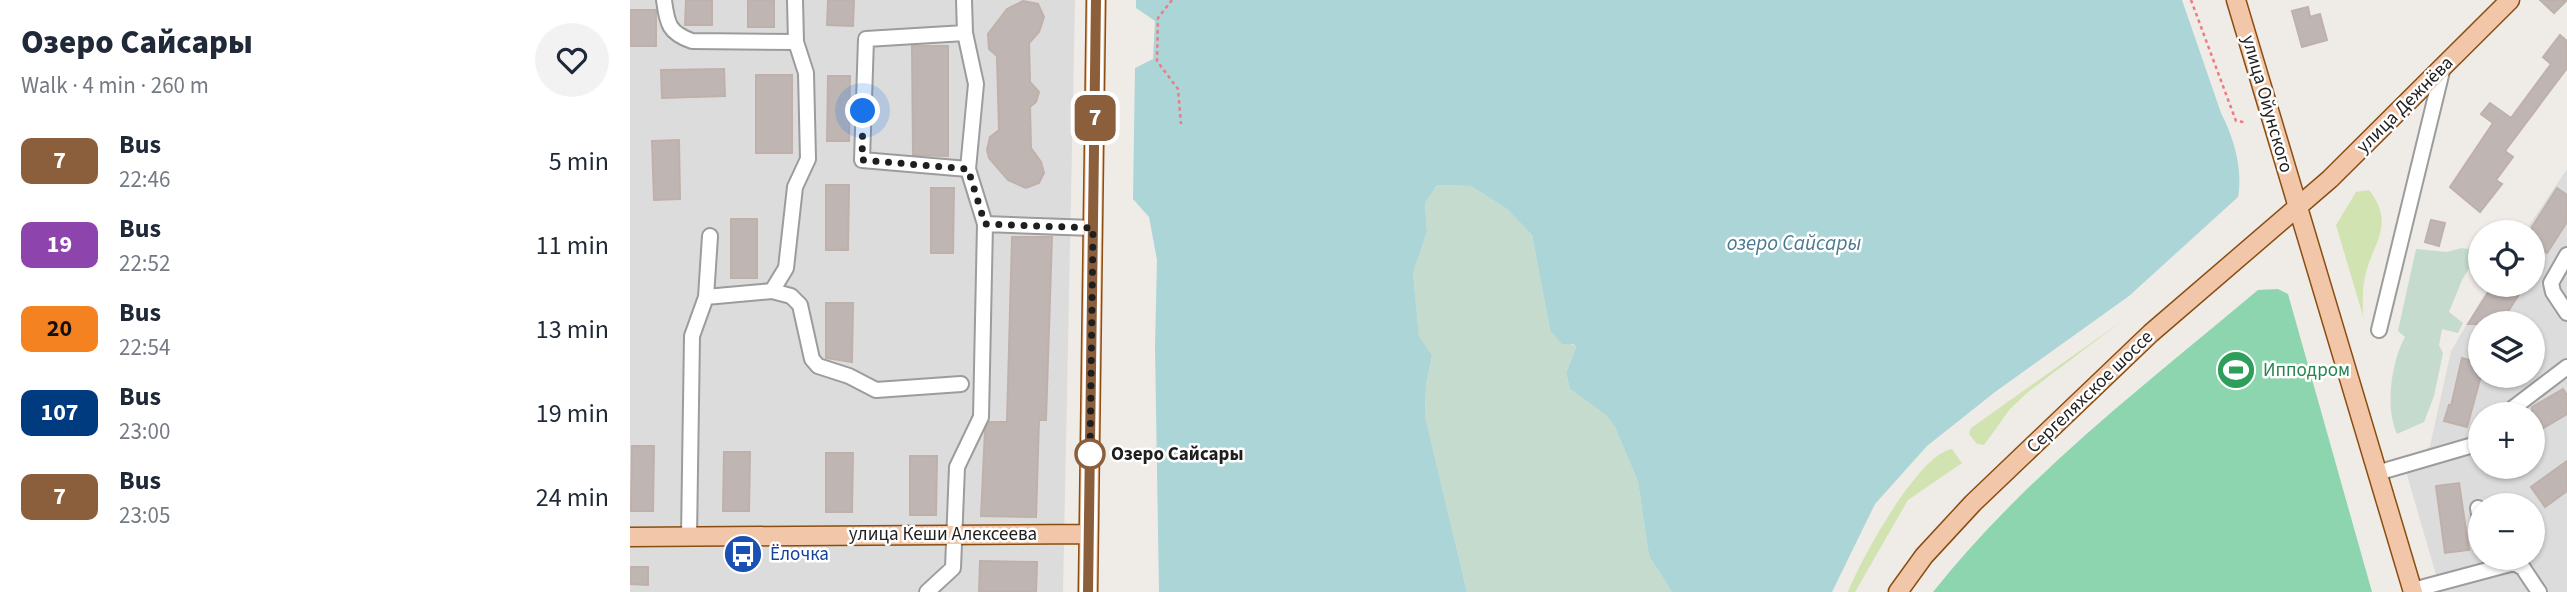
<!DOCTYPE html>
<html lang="en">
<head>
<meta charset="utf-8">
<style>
  :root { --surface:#fff; --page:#f2f2f3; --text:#1f2937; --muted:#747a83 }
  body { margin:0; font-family:"Source Sans 3",sans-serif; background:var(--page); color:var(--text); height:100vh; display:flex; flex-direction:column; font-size:26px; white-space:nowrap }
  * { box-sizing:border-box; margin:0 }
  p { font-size:23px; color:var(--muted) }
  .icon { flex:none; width:38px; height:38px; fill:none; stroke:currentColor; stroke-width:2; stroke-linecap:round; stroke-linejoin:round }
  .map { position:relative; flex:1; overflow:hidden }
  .drawer { display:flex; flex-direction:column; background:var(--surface); width:630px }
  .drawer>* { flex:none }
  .badge { padding:0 14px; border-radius:10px; font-size:24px; line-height:46px }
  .controls { position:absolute; left:1838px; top:220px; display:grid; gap:14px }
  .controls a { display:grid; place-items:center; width:77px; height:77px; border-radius:50%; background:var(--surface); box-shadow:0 2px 5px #0004; font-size:35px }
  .you { position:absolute; width:35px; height:35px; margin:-18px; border:5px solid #fff; border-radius:50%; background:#1a73e8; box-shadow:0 0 0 10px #1a73e833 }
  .map>.badge { position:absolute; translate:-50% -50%; box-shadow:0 0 0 4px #fff }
  .round { display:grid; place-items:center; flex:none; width:74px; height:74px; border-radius:37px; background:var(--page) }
  .headline { display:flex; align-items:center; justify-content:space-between; height:119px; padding:0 21px }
  h1 { font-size:33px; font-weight:800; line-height:52px }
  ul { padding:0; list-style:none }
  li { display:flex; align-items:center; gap:21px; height:84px; padding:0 21px }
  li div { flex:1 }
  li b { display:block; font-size:26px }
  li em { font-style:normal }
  li .badge { min-width:77px; font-weight:700; text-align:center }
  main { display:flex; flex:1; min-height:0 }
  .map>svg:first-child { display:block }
</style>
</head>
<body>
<main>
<section class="drawer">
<div class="headline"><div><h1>Озеро Сайсары</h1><p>Walk · 4 min · 260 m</p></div><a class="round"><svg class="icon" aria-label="heart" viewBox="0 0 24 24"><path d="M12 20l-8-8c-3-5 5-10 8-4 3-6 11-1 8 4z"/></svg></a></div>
<ul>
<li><span class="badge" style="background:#8b5e3c;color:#fff">7</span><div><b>Bus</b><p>22:46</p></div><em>5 min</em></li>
<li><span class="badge" style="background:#8e44ad;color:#fff">19</span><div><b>Bus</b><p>22:52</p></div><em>11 min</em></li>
<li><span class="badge" style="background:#f58220;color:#111">20</span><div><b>Bus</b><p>22:54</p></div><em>13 min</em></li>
<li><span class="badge" style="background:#003b80;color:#fff">107</span><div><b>Bus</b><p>23:00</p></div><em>19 min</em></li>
<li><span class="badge" style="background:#8b5e3c;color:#fff">7</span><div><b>Bus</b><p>23:05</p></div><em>24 min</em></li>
</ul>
</section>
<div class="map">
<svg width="1937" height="592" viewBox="0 0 1937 592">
  <rect width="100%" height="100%" fill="#efebe7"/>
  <!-- residential -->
  <path fill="#dddcdc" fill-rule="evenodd" d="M 0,0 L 445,0 L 433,592 L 0,592 Z
    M 1937,169 L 1937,592 L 1811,592 L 1775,468 L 1800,446 L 1821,351 L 1860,285 L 1902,285 L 1902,233 L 1894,233 ZM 1850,324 L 1902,324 L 1902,376 L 1850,376 ZM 1850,415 L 1902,415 L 1902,467 L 1850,467 ZM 1850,506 L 1902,506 L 1902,558 L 1850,558 Z"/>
  <!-- grass -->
  <path fill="#d2e3b2" d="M 1739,190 C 1766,225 1743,241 1735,277 C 1732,289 1733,303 1733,316 L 1706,225 L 1726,192 Z
    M 1492,321 L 1398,392 L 1380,409 L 1354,445 L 1347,444 L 1339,434 L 1341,428 Z
    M 1322,449 L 1332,463 L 1278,500 L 1225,592 L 1218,592 C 1230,561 1288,454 1322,449 Z"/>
  <!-- wetland -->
  <path fill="#c5dbce" d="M 807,185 L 841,186 L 877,209 L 902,235 L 920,330 L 946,347 L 936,373 L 940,389 L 976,415 L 985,427 L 1008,482 L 1019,556 L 1042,592 L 837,592 L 795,416 L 796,386 L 802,357 L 789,337 L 783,273 L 797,232 L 795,203 Z
    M 1832,248 L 1850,251 L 1832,280 L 1819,312 L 1833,323 L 1828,333 L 1812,329 L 1809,345 L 1813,353 L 1804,396 L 1794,422 L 1767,434 C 1755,408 1761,362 1775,337 L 1768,331 L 1786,249 L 1817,252 Z"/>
  <!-- pitch -->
  <path fill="#8dd5ae" d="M 1648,289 L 1658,294 L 1742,592 L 1303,592 C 1395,476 1515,385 1628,290 Z"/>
  <!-- water -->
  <path fill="#acd5d8" d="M 506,0 L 1552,0 L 1591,113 C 1604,138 1613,169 1608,197 L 1499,296 L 1365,392 L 1297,446 L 1245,504 L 1202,592 L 1042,592 L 1019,556 L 1008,482 L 985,427 L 976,415 L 940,389 L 936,373 L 946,347 L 943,344 L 932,344 L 920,330 L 902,235 L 877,209 L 841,186 L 807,185 L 795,203 L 797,232 L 783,273 L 789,336 L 802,356 L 796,386 L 795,416 L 837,592 L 529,592 L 525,347 L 527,260 L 519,217 L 503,199 L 505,68 L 523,59 L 525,21 L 506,8 Z"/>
  <!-- building -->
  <path fill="#bfb6b4" stroke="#bfb0aa" stroke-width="2" d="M 56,0 L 82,0 L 82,25 L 55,25 Z
    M 118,0 L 144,0 L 144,27 L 118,27 Z
    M 198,0 L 224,0 L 223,26 L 197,25 Z
    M 1910,0 L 1937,0 L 1924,13 Z
    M 393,1 L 408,4 L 414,17 L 409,32 L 399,43 L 400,82 L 409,92 L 406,102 L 400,107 L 401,148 L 411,162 L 414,173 L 409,183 L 396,188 L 378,180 L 359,158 L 357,150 L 360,137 L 369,130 L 367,56 L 359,49 L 358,34 L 377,9 Z
    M 1678,7 L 1680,17 L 1690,14 L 1697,40 L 1672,47 L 1662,11 Z
    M 0,10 L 26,10 L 26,46 L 0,46 Z
    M 1930,35 L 1937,41 L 1937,68 L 1875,151 L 1883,157 L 1866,180 L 1872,184 L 1850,212 L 1820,187 L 1863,123 L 1851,114 L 1860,103 L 1881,118 L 1921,64 L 1913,57 Z
    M 282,46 L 318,46 L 318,156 L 283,155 Z
    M 94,69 L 95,96 L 32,98 L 31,70 Z
    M 126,75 L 162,75 L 162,153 L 126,153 Z
    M 198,76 L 220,76 L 219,141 L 197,141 Z
    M 49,140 L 50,199 L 24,200 L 22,141 Z
    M 196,185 L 219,185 L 218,250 L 196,250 Z
    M 301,188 L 324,188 L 323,253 L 301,253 Z
    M 1927,188 L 1937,195 L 1937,222 L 1917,253 L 1902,243 L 1902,227 Z
    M 101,219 L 127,219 L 127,278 L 101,278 Z
    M 1801,220 L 1815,223 L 1809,246 L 1795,242 Z
    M 382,237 L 422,237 L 416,420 L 409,420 L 406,517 L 351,516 L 355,430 L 359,422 L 377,422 Z
    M 1863,285 L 1895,285 L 1870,324 L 1838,324 Z
    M 196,303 L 223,303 L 222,362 L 196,358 Z
    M 1832,358 L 1850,363 L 1851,376 L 1837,427 L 1814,421 L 1819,405 L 1821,406 Z
    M 1933,389 L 1937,395 L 1937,414 L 1902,435 L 1902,407 Z
    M 2,446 L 24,446 L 23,511 L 1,511 Z
    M 94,452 L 120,452 L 119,511 L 93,511 Z
    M 196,453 L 223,453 L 222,512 L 196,512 Z
    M 280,456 L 307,456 L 306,515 L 280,515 Z
    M 1937,461 L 1937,491 L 1915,507 L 1901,487 Z
    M 1829,483 L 1839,550 L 1815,553 L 1806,486 Z
    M 350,561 L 407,562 L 406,592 L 349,592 Z
    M 0,567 L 18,567 L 18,585 L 0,584 Z"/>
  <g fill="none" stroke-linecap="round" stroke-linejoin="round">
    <!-- minor casing -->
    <g stroke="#9c9c9c" stroke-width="18">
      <path id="minor" d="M 34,0 C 37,24 39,33 62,41 L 166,42
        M 335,33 L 236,39 L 232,160 L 338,169
        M 355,224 L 463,228
        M 1937,255 L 1921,283 L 1923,292 L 1937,313
        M 142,291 L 161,296 L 170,305 L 182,359 L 188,366 L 219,376 L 246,390 L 331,384
        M 76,297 L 80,236
        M 1749,330 L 1813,67
        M 1874,415 L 1937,367
        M 1747,473 L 1850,443
        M 1848,508 L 1850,520
        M 59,537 L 62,336 L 76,297 L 142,291 L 156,268 L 165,187 L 178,159 L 176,73 L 166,42 L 165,0
        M 1783,590 L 1884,563 L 1893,568 L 1909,592
        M 297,592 L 323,568 L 327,467 L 351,417 L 355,224 L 338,169 L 346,84 L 335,33 L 334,0"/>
    </g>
    <!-- major casing -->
    <g stroke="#8a4e10" stroke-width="21">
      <path id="major" d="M 1606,0 L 1783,592
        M 0,537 L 458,534
        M 458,592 L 466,0
        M 1268,592 L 1294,556 L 1343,503 L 1521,333 L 1700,179 L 1880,0"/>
    </g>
    <!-- path -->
    <path stroke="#eb7c82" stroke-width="2.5" stroke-dasharray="3.5 3.5" stroke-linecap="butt" d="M 542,0 L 528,18 L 527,61 L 548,89 L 551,124
      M 1561,0 L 1606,121 L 1614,122"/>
    <!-- minor -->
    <use href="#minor" stroke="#fff" stroke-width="14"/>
    <!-- major -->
    <use href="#major" stroke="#f2c6a8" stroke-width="18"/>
  </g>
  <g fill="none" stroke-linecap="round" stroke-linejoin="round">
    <!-- line casing -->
    <g stroke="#fff" stroke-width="16">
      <path id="line" d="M 458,592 L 466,0"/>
    </g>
    <!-- line -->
    <use href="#line" stroke="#8b5e3c" stroke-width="10"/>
    <!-- walk -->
    <path stroke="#1f1f1f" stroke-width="7" stroke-dasharray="0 12.6" d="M 233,111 L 232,160 L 338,169 L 355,224 L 463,228 L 460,454"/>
  </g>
  <!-- icons -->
  <defs>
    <g id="stadium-disc" transform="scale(2.0125)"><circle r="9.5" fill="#2e9e5b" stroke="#fff"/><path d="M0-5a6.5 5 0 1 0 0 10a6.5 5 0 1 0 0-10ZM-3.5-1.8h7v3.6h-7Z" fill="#fff"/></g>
    <g id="bus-disc" transform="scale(2.0125)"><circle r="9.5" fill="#1a4fb4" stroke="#fff"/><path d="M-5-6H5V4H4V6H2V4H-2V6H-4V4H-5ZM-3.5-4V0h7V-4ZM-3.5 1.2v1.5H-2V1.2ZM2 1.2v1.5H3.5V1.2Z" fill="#fff"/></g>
  </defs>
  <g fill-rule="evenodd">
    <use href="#stadium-disc" x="1606" y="370"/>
    <use href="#bus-disc" x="113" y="554"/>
  </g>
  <!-- markers -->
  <circle fill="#fff" stroke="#8b5e3c" stroke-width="3.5" cx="460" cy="454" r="14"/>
  <g text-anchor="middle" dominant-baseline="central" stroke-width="5" stroke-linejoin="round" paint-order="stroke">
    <!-- street labels -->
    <g font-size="19" fill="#1f1f1f" stroke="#fff">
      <text transform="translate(1637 104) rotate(74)">улица Ойунского</text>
      <text transform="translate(1775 105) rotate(-45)">улица Дежнёва</text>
      <text transform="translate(1460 392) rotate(-44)">Сергеляхское шоссе</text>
      <text x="313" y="534">улица Кеши Алексеева</text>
    </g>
    <!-- leisure labels -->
    <g font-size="19" fill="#27864d" stroke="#fff" text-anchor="start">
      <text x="1633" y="370">Ипподром</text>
    </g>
    <!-- stop labels -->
    <g font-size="19" font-weight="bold" fill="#1f1f1f" stroke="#fff" text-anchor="start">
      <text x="481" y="454">Озеро Сайсары</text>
    </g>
    <!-- transit labels -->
    <g font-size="19" fill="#164399" stroke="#fff" text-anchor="start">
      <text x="140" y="554">Ёлочка</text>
    </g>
    <!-- water labels -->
    <g font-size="21" font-style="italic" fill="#4c788f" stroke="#fff">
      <text x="1164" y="243">озеро Сайсары</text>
    </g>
  </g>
</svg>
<div class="controls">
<a><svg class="icon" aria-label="locate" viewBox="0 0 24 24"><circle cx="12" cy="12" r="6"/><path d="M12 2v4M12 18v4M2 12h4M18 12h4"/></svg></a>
<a><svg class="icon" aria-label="layers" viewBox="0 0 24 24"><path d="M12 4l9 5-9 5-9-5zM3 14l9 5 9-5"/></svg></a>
<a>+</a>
<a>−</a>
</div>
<div class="you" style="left:233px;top:111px"></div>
<b class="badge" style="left:465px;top:118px;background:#8b5e3c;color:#fff">7</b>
</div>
</main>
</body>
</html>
